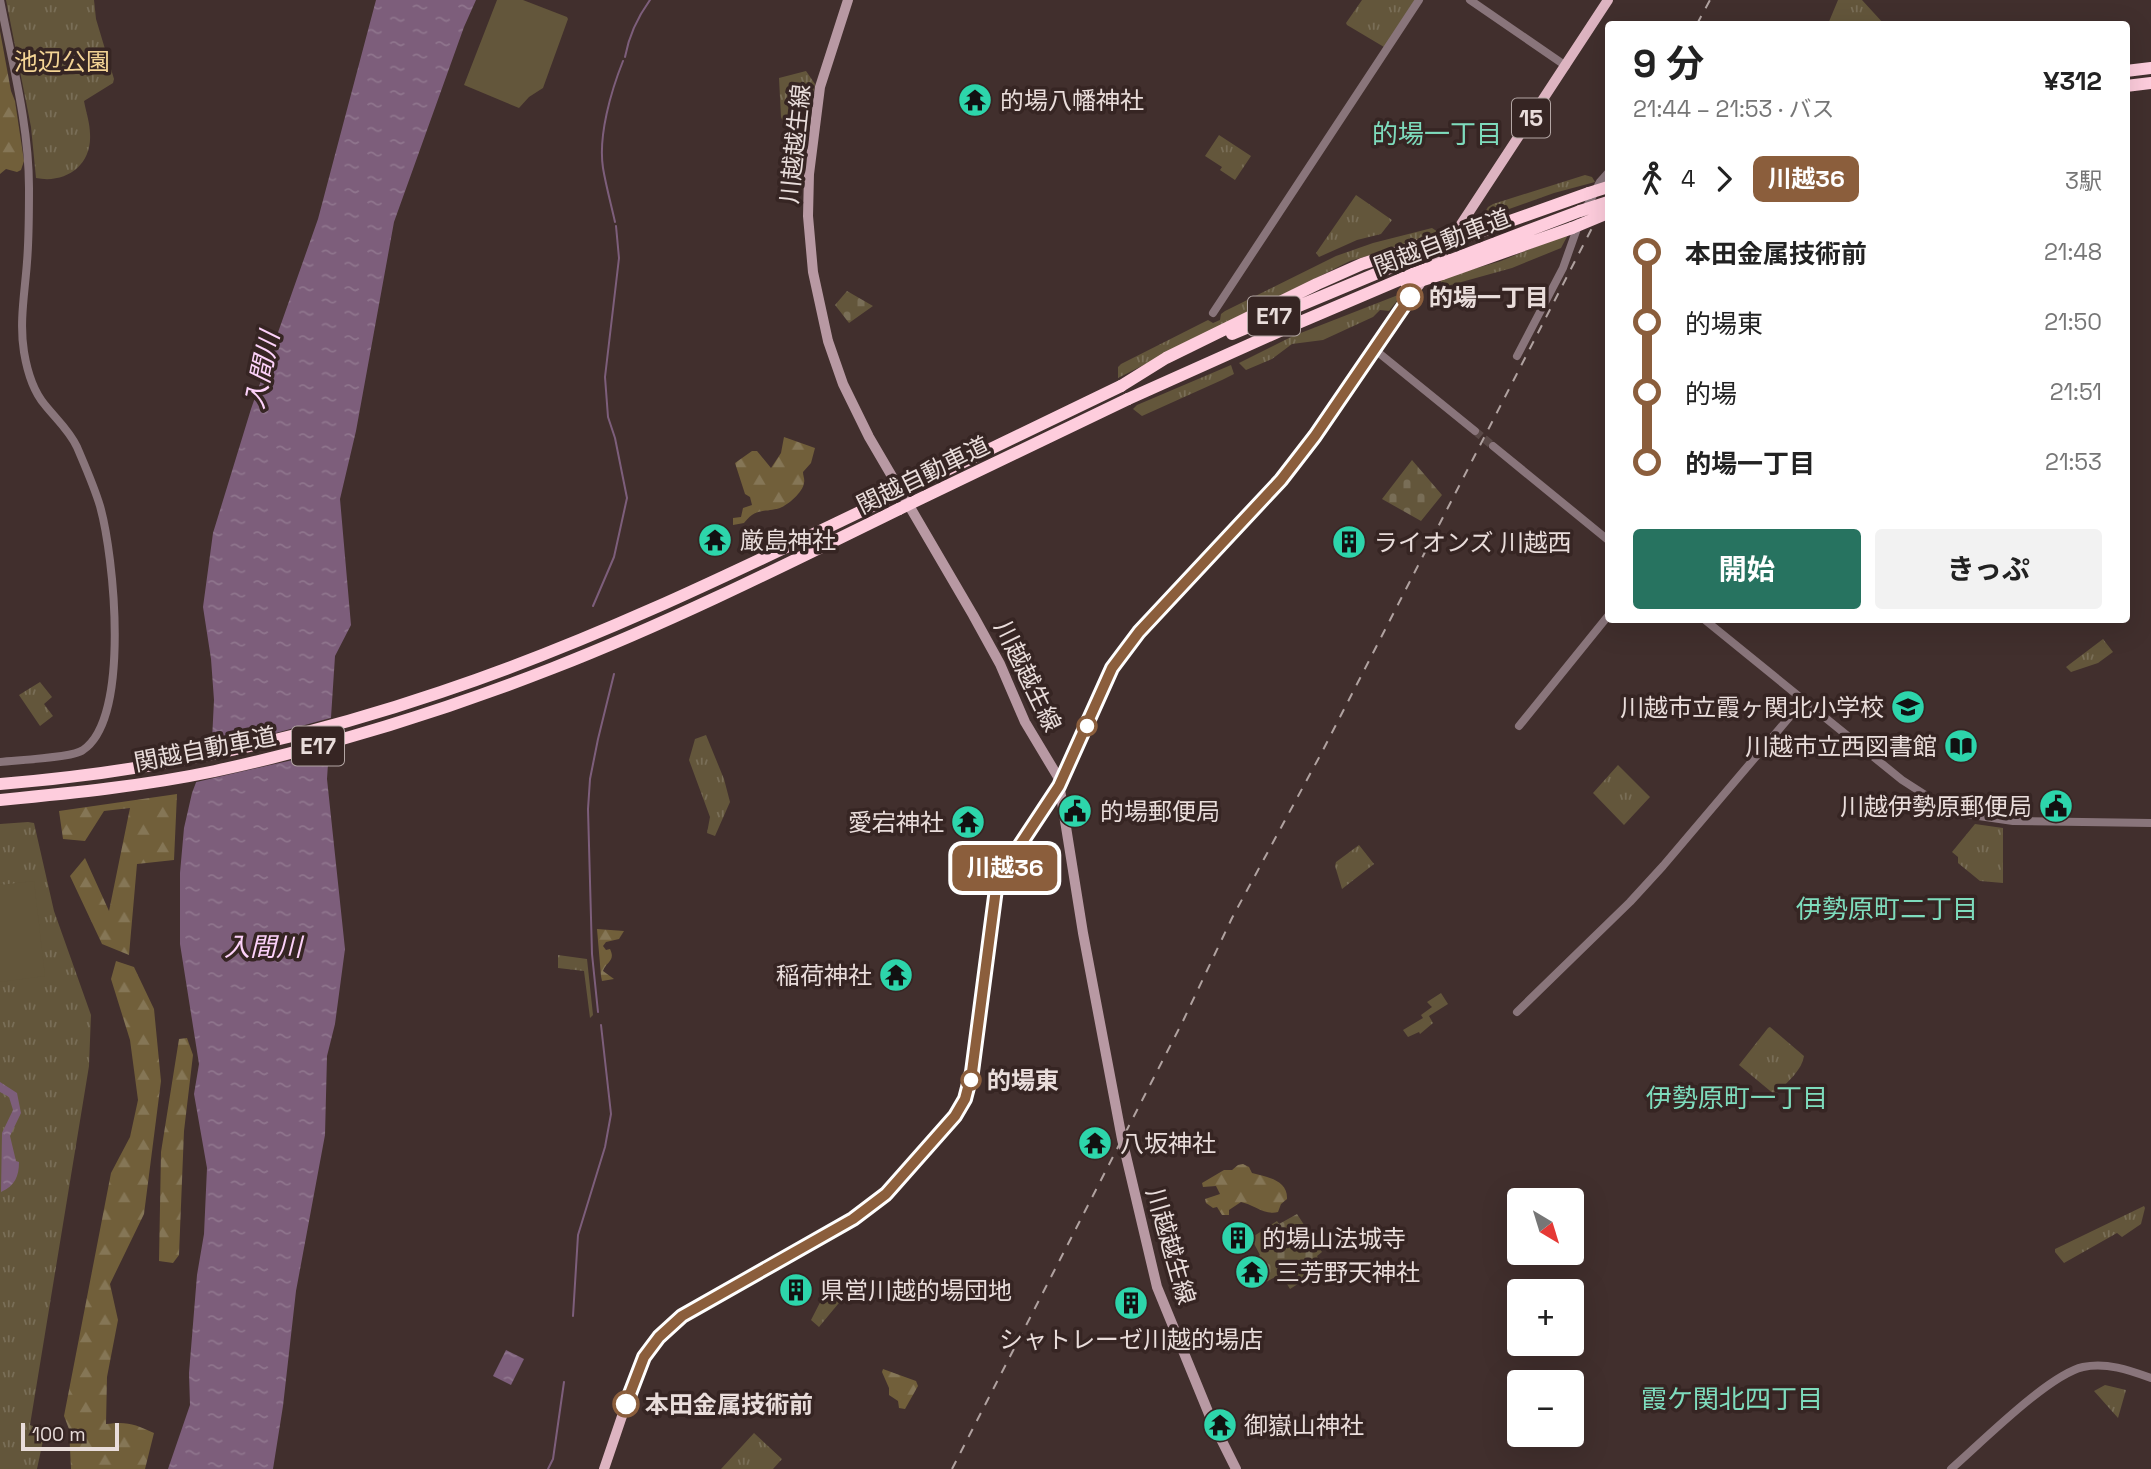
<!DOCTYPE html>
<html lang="ja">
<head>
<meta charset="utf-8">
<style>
  :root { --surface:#fff; --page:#f2f2f2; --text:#222; --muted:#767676; --accent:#277360 }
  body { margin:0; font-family:"Space Grotesk","Noto Sans JP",sans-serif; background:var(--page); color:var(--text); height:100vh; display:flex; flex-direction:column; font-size:26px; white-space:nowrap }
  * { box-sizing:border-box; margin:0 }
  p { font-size:23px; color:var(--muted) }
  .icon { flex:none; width:38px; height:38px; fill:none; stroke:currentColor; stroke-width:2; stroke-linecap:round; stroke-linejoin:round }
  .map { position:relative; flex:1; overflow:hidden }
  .details { position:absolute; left:1605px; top:21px; width:525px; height:602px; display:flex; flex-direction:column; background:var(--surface); border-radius:7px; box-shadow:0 7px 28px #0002 }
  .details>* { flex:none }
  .badge { padding:0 14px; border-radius:10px; font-size:24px; line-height:46px }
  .needle { width:46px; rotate:142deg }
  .buttons { position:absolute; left:1507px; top:1188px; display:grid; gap:14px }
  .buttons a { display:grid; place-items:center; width:77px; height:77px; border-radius:7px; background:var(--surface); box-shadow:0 7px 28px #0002; font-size:35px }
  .scale { position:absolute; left:21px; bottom:18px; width:98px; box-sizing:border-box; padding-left:7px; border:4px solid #e9dddb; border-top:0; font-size:19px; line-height:24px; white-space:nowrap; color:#e9dddb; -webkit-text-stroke:5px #362523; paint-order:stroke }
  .map>.badge { position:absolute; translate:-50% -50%; box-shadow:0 0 0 4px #fff }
  .legs { display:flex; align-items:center; gap:10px; height:77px; padding:0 28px; font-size:23px }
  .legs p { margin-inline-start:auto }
  .head { display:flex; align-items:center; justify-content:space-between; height:119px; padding:0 28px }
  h1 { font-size:38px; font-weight:700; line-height:52px }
  .action { display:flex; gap:14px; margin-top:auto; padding:14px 28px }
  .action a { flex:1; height:80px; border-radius:7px; background:var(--accent); color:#fff; font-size:28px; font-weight:700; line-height:80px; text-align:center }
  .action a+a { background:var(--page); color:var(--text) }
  ul { padding:0 28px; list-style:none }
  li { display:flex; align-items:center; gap:24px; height:70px; font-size:26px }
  li i { display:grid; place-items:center; width:10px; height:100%; margin:0 9px; background:currentColor }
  li i::after { content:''; width:18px; height:18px; margin:-9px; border:5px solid; border-radius:50%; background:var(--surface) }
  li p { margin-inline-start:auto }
  li:first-child i { background:linear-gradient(#0000 50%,currentColor 0) }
  li:last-child i { background:linear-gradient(currentColor 50%,#0000 0) }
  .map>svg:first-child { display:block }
</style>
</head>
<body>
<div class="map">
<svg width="2151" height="1469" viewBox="0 0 2151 1469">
  <defs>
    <pattern id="grass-tufts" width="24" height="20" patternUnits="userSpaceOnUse" patternTransform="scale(1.75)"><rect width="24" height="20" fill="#63563b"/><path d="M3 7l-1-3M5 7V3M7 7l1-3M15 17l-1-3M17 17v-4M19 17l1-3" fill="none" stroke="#796e57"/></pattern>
    <pattern id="forest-firs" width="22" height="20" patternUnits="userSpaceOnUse" patternTransform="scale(1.75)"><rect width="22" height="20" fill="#715f3a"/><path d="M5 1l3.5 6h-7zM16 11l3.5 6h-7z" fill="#857656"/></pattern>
    <pattern id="cemetery-stones" width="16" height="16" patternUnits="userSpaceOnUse" patternTransform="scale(1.75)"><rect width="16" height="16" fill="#63563b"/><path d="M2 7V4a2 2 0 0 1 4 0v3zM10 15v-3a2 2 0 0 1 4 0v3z" fill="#796e57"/></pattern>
    <pattern id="water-ripples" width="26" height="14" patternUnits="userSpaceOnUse" patternTransform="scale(1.75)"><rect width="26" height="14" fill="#7d5e7b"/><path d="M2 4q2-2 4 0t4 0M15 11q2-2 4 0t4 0" fill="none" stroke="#8f758d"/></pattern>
  </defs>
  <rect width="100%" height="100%" fill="#412f2d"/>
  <!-- grass -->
  <path fill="url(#grass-tufts)" d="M 6,0 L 94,0 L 96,19 L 114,79 L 113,83 L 84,101 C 86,112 90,123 90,134 C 92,166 65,184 36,178 L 31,127 Z
    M 1362,0 L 1415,0 L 1384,47 L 1347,25 L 1346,23 Z
    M 1838,0 L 1862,0 L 1884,24 L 1828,24 Z
    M 806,71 L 815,84 L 806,125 L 804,156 L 799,158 L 781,117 L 779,78 Z
    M 1219,135 L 1251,156 L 1235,180 L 1220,170 L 1222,167 L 1205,156 Z
    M 1585,175 L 1592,177 L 1595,182 L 1554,193 L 1481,219 L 1488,207 L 1493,204 Z
    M 1356,195 L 1392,220 L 1381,234 L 1357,240 L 1319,257 L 1316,253 Z
    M 1432,228 L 1438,232 L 1439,235 L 1350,261 L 1118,378 L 1118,367 L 1121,364 L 1208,320 L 1213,323 L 1220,320 L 1221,314 L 1225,311 L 1336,256 L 1373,243 Z
    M 1569,233 L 1561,248 L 1512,268 L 1447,286 L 1443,285 L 1439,279 L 1501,261 Z
    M 1398,295 L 1400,297 L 1389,311 L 1380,310 L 1373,317 L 1323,340 L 1292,344 L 1272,359 L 1246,370 L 1239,363 L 1293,336 Z
    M 1231,365 L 1234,374 L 1222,380 L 1142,416 L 1133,409 L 1137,405 Z
    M 2103,639 L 2113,652 L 2098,663 L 2071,672 L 2066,667 Z
    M 40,682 L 52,697 L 44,704 L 53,716 L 40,726 L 19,695 Z
    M 706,735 L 724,779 L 730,802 L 715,836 L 707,833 L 710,817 L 689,760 L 695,739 Z
    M 1618,765 L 1650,797 L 1624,825 L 1593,793 Z
    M 28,822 L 34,823 L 54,911 L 91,1015 L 89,1066 L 30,1425 L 45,1431 L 37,1469 L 0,1469 L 0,824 Z
    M 1975,824 L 2003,828 L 2003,883 L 1980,881 L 1958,863 L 1958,857 L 1952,852 Z
    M 1359,845 L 1374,864 L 1342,889 L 1335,866 L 1336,862 Z
    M 558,955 L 587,959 L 593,1015 L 590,1018 L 584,971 L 558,968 Z
    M 1441,993 L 1448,1004 L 1429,1016 L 1433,1023 L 1420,1034 L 1419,1032 L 1408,1037 L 1403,1030 L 1423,1018 L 1421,1015 L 1432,1007 L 1427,1002 Z
    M 1770,1027 L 1804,1056 C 1802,1071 1785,1084 1775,1095 L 1739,1065 L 1768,1028 Z
    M 2144,1206 L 2145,1208 L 2141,1224 L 2122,1237 L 2117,1233 L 2064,1263 L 2055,1252 L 2055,1249 Z
    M 828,1287 L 843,1298 L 819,1327 L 811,1320 Z
    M 2105,1385 L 2126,1390 L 2118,1418 L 2094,1391 Z
    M 754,1433 L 782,1459 L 773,1469 L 721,1469 Z"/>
  <!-- forest -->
  <path fill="url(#forest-firs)" d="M 0,31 L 11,91 L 15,101 L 24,161 L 21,170 L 17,172 L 6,169 L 0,174 Z
    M 784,437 L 815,448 L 811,463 L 803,472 C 803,476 805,479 804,483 C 803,492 788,505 780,508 C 764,513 757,507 744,523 L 733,525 L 733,518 L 741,517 L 743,508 L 752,505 L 750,497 L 745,494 L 735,463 L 752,451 L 757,451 L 771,468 L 781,453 Z
    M 177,794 L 174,860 L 137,864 L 129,955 L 102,944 L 70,876 L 85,858 L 109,911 L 130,808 L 104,811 L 85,841 L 63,839 L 59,811 Z
    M 597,929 L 624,931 L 619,939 L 606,942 L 603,946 L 606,950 L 610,949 C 616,961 606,962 603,971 L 614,979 L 602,981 L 601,976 Z
    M 116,961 L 134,967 L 154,1009 L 161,1081 L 144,1214 L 110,1284 L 118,1320 L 107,1377 L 106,1424 C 127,1421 135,1424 154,1433 L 145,1469 L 71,1469 L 69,1429 L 64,1416 L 111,1173 L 130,1137 L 138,1100 L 130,1040 L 111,979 Z
    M 187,1038 L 193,1055 L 184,1131 L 179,1255 L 173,1263 L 159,1261 L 161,1152 L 179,1039 Z
    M 1243,1164 L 1249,1167 L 1252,1173 C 1267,1177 1288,1180 1287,1199 L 1281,1204 L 1278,1212 C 1266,1216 1252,1204 1241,1202 L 1229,1210 L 1229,1215 L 1222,1215 L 1217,1207 L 1213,1208 L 1206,1203 L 1205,1199 L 1220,1194 L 1216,1186 L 1203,1187 L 1202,1183 L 1224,1170 L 1232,1170 L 1238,1165 Z
    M 883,1369 L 916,1381 L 918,1386 L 905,1409 L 899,1408 L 898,1401 L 889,1395 L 889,1388 L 882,1372 Z"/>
  <!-- cemetery -->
  <path fill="url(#cemetery-stones)" d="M 847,291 L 873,306 L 849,323 L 835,305 Z
    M 1412,460 L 1442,495 L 1421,521 L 1382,499 Z
    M 1297,1214 L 1322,1252 L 1317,1256 L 1323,1268 L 1290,1289 L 1281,1274 L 1266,1282 L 1264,1280 L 1253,1284 L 1250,1278 L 1257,1274 L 1251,1262 L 1260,1255 L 1251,1238 L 1277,1221 L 1279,1224 Z"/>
  <!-- pitch -->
  <path fill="#63563b" d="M 497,0 L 523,0 L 567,17 L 568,19 L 543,88 L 529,97 L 519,108 L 464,85 Z
    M 34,881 L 45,976 L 0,982 L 0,885 Z"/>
  <!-- water -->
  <path fill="url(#water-ripples)" d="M 376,0 L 476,0 L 464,27 L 394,222 L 356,431 L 340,499 L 351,625 L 335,656 L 327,779 L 345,949 L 335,1024 L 327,1056 L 325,1135 L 296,1291 L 283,1406 L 273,1469 L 168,1469 L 190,1405 L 189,1373 L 197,1275 L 204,1234 L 207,1168 L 194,1094 L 199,1064 L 180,944 L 180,873 L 184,828 L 192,793 L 212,740 L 214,700 L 211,659 L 203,607 L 213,533 L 251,409 L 318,219 Z
    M 0,1082 L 17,1093 L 21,1113 L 10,1136 L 16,1161 L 19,1162 C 19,1176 15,1186 1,1192 L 2,1133 L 13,1110 L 9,1097 L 0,1092 Z
    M 506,1350 L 524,1359 L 511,1385 L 493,1376 Z"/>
  <!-- pier -->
  <path fill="#412f2d" d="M 334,717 L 332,751 L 192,783 L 205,748 L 250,740 Z"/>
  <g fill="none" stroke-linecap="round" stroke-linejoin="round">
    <!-- stream -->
    <path stroke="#7d5e7b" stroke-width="2" d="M 625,57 C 629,35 637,18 650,0
      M 615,222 C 611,204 606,186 603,168 C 598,136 611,91 623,61
      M 593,606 L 614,557 L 627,498 L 615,438 L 608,417 L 605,377 L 619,258 L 616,226
      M 598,1012 L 592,954 L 588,809 L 590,779 L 598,739 L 614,674
      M 573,1316 L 578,1235 L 605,1147 L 611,1114 L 601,1025
      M 548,1469 L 553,1459 L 564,1382"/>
    <!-- tertiary-tunnel -->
    <path stroke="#5a4947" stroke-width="8" stroke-dasharray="8 4" stroke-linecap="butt" d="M 1475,431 L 1493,446"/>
    <!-- tertiary -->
    <path stroke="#89757b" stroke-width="8" d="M 1470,0 L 1566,66
      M 1584,212 L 1600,182 L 1608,173
      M 1213,313 L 1419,0
      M 1374,349 L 1475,431
      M 1517,356 L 1563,268 L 1579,223
      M 1493,446 L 1608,540
      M 1705,620 L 1902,780 L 1941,805 L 1965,814 L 2013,821 L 2151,823
      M 1519,726 L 1608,616
      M 0,762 C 17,760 72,758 83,750 C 131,718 114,556 100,506 C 94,486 85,466 77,447 C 69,430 57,420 45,405 C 33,391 27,370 24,352 C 19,322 25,291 27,262 C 29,238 29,212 29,188 C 29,125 12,62 0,0
      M 1517,1012 L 1630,902 L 1663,866 L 1804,700
      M 1951,1469 C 1980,1444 2048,1375 2083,1367 C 2106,1362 2129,1370 2151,1378"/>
    <!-- secondary -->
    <path stroke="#b899a3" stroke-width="10" d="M 848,0 L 820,87 L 809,174 L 808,216 L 813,272 L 828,341 L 843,384 L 869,437 L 973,615 L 1000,664 L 1025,722 L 1058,777 L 1083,933 L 1122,1139 L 1157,1287 L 1211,1419 L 1236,1469"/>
    <!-- primary -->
    <path stroke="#ddb4c1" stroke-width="10" d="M 604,1469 L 637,1372 L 659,1337 L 688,1312 L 853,1219 L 874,1205 L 951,1122 L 965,1099 L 972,1072 L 996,889 L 1010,860 L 1059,786 L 1112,668 L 1139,632 L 1246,521 L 1302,453 L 1454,235 L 1608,0"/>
    <!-- motorway -->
    <path stroke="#fecddd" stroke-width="12" d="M 2126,71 L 2151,68
      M 2126,86 L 2151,83
      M 1468,236 L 1589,193
      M 1451,260 L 1580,211
      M 1442,274 L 1572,228
      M 1232,334 L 1428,252
      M 1121,386 L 1166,358 L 1317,284 L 1362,264 L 1438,239
      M 1128,399 L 1291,326 L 1413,274
      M 0,784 C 151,772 297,741 441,692 C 597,640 745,567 893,496
      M 0,800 C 72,793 144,786 215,771 C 330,746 443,711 553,668 C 671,622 785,565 899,509"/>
    <!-- rail -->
    <path stroke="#b0a2a0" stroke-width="2" stroke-dasharray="9 9" stroke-linecap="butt" d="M 1697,24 L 1710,0
      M 952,1469 L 1183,1021 L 1232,918 L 1322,752 L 1608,197"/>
    <!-- motorway-bridge -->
    <path stroke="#fecddd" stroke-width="12" d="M 1589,193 L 1608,187
      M 1580,211 L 1608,202
      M 1572,228 L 1608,213
      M 1438,239 L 1474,227
      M 1428,252 L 1468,236
      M 1413,274 L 1451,260
      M 1407,285 L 1442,274
      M 893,496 L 1121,386
      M 899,509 L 1128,399"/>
  </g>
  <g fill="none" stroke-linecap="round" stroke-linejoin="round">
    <!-- line-1 casing -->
    <g stroke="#fff" stroke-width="16">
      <path id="line-1" d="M 626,1404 L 644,1357 L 659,1337 L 682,1316 L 853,1219 L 886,1194 L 955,1116 L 965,1099 L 972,1072 L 996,889 L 1010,860 L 1059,786 L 1112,668 L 1139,632 L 1281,480 L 1315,436 L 1410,297"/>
    </g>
    <!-- line-1 -->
    <use href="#line-1" stroke="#8b5e3c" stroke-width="10"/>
  </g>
  <!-- icons -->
  <defs>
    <g id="temple-disc" transform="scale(1.75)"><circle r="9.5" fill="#2dd5ab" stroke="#362523"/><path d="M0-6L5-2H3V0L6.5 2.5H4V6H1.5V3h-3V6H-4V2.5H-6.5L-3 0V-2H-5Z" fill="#111"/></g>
    <g id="building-disc" transform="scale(1.75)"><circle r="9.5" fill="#2dd5ab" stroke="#362523"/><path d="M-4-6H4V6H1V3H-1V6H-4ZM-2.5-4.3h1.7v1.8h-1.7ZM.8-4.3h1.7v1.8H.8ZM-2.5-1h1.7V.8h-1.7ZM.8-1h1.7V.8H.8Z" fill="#111"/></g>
    <g id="school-disc" transform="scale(1.75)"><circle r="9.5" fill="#2dd5ab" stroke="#362523"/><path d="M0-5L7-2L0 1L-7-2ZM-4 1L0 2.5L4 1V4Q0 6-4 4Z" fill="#111"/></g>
    <g id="library-disc" transform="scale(1.75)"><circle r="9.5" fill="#2dd5ab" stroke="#362523"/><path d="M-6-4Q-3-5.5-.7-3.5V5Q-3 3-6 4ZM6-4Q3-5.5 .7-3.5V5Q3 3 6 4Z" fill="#111"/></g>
    <g id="civic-disc" transform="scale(1.75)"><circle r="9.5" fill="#2dd5ab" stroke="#362523"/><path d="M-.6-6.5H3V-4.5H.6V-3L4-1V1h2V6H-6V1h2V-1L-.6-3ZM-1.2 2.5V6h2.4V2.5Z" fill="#111"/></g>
  </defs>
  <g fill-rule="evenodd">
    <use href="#temple-disc" x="975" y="100"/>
    <use href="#temple-disc" x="715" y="540"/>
    <use href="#building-disc" x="1349" y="542"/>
    <use href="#school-disc" x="1908" y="707"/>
    <use href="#library-disc" x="1961" y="746"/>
    <use href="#civic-disc" x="2056" y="806"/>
    <use href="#civic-disc" x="1075" y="811"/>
    <use href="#temple-disc" x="968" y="822"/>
    <use href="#temple-disc" x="896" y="975"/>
    <use href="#temple-disc" x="1095" y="1143"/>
    <use href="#building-disc" x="1238" y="1238"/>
    <use href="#temple-disc" x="1252" y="1272"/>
    <use href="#building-disc" x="796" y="1290"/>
    <use href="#building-disc" x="1131" y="1303"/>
    <use href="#temple-disc" x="1220" y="1425"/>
  </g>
  <!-- markers -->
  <g fill="#fff" stroke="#8b5e3c" stroke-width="3.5">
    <circle cx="1410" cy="297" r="12"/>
    <circle cx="1087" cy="726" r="9"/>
    <circle cx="971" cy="1080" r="9"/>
    <circle cx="626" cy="1404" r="12"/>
  </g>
  <g text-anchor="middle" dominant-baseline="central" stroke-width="7" stroke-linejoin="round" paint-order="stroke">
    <!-- shield labels -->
    <g fill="#362523" stroke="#b3a6a4" stroke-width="2">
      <rect x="1512" y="98.5" width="38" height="39" rx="5"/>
      <rect x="1248" y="296.5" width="52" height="39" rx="5"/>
      <rect x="292" y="726.5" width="52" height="39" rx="5"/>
    </g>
    <g font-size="23" font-weight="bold" fill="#e9dddb">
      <text x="1531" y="118">15</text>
      <text x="1274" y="316">E17</text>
      <text x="318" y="746">E17</text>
    </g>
    <!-- park labels -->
    <g font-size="24" fill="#f4d495" stroke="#362523">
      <text x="62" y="61">池辺公園</text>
    </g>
    <!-- poi labels -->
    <g font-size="24" fill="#e9dddb" stroke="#362523" text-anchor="start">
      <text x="1000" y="100">的場八幡神社</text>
      <text x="740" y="540">厳島神社</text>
      <text x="1374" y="542">ライオンズ 川越西</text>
      <text x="1884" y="707" text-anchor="end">川越市立霞ヶ関北小学校</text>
      <text x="1937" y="746" text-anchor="end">川越市立西図書館</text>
      <text x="2032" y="806" text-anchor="end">川越伊勢原郵便局</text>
      <text x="1100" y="811">的場郵便局</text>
      <text x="944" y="822" text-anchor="end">愛宕神社</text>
      <text x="872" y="975" text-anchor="end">稲荷神社</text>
      <text x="1120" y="1143">八坂神社</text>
      <text x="1262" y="1238">的場山法城寺</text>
      <text x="1276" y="1272">三芳野天神社</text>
      <text x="820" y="1290">県営川越的場団地</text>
      <text x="1131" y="1339" text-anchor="middle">シャトレーゼ川越的場店</text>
      <text x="1244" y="1425">御嶽山神社</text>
    </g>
    <!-- street labels -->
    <g font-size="24" fill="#e9dddb" stroke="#362523">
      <text transform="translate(795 144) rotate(-84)">川越越生線</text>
      <text transform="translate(1442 242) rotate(-21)">関越自動車道</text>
      <text transform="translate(923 475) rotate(-26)">関越自動車道</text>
      <text transform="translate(1028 676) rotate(64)">川越越生線</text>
      <text transform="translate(205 749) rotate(-11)">関越自動車道</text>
      <text transform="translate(1171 1246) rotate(74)">川越越生線</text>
    </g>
    <!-- stop labels -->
    <g font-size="24" font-weight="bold" fill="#e9dddb" stroke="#362523" text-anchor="start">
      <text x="1429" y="297">的場一丁目</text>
      <text x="987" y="1080">的場東</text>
      <text x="645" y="1404">本田金属技術前</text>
    </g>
    <!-- neighbourhood labels -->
    <g font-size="26" fill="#7edcbd" stroke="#362523">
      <text x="1437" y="134">的場一丁目</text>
      <text x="1887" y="909">伊勢原町二丁目</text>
      <text x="1737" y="1098">伊勢原町一丁目</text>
      <text x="1732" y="1399">霞ケ関北四丁目</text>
    </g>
    <!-- water labels -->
    <g font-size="26" font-style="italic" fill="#fdd2fa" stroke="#362523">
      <text transform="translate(262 370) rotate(-78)">入間川</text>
      <text x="263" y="947">入間川</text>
    </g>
  </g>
</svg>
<div class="buttons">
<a><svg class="needle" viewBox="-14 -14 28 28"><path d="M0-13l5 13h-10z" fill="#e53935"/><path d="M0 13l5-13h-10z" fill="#767676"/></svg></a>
<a>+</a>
<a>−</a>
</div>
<div class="scale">100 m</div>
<b class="badge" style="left:1005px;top:868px;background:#8b5e3c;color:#fff">川越36</b>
<section class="details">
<div class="head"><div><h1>9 分</h1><p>21:44 – 21:53 · バス</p></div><b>¥312</b></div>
<div class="legs"><svg class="icon" aria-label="walk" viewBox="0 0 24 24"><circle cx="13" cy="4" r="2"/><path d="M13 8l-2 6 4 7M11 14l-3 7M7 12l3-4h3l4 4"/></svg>4<svg class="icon" aria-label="forward" viewBox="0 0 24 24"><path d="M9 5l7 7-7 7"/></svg><b class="badge" style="background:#8b5e3c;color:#fff">川越36</b><p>3駅</p></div>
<ul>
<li><i style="color:#8b5e3c"></i><b>本田金属技術前</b><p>21:48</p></li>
<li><i style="color:#8b5e3c"></i><span>的場東</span><p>21:50</p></li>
<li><i style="color:#8b5e3c"></i><span>的場</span><p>21:51</p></li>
<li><i style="color:#8b5e3c"></i><b>的場一丁目</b><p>21:53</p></li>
</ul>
<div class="action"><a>開始</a><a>きっぷ</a></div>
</section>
</div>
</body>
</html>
